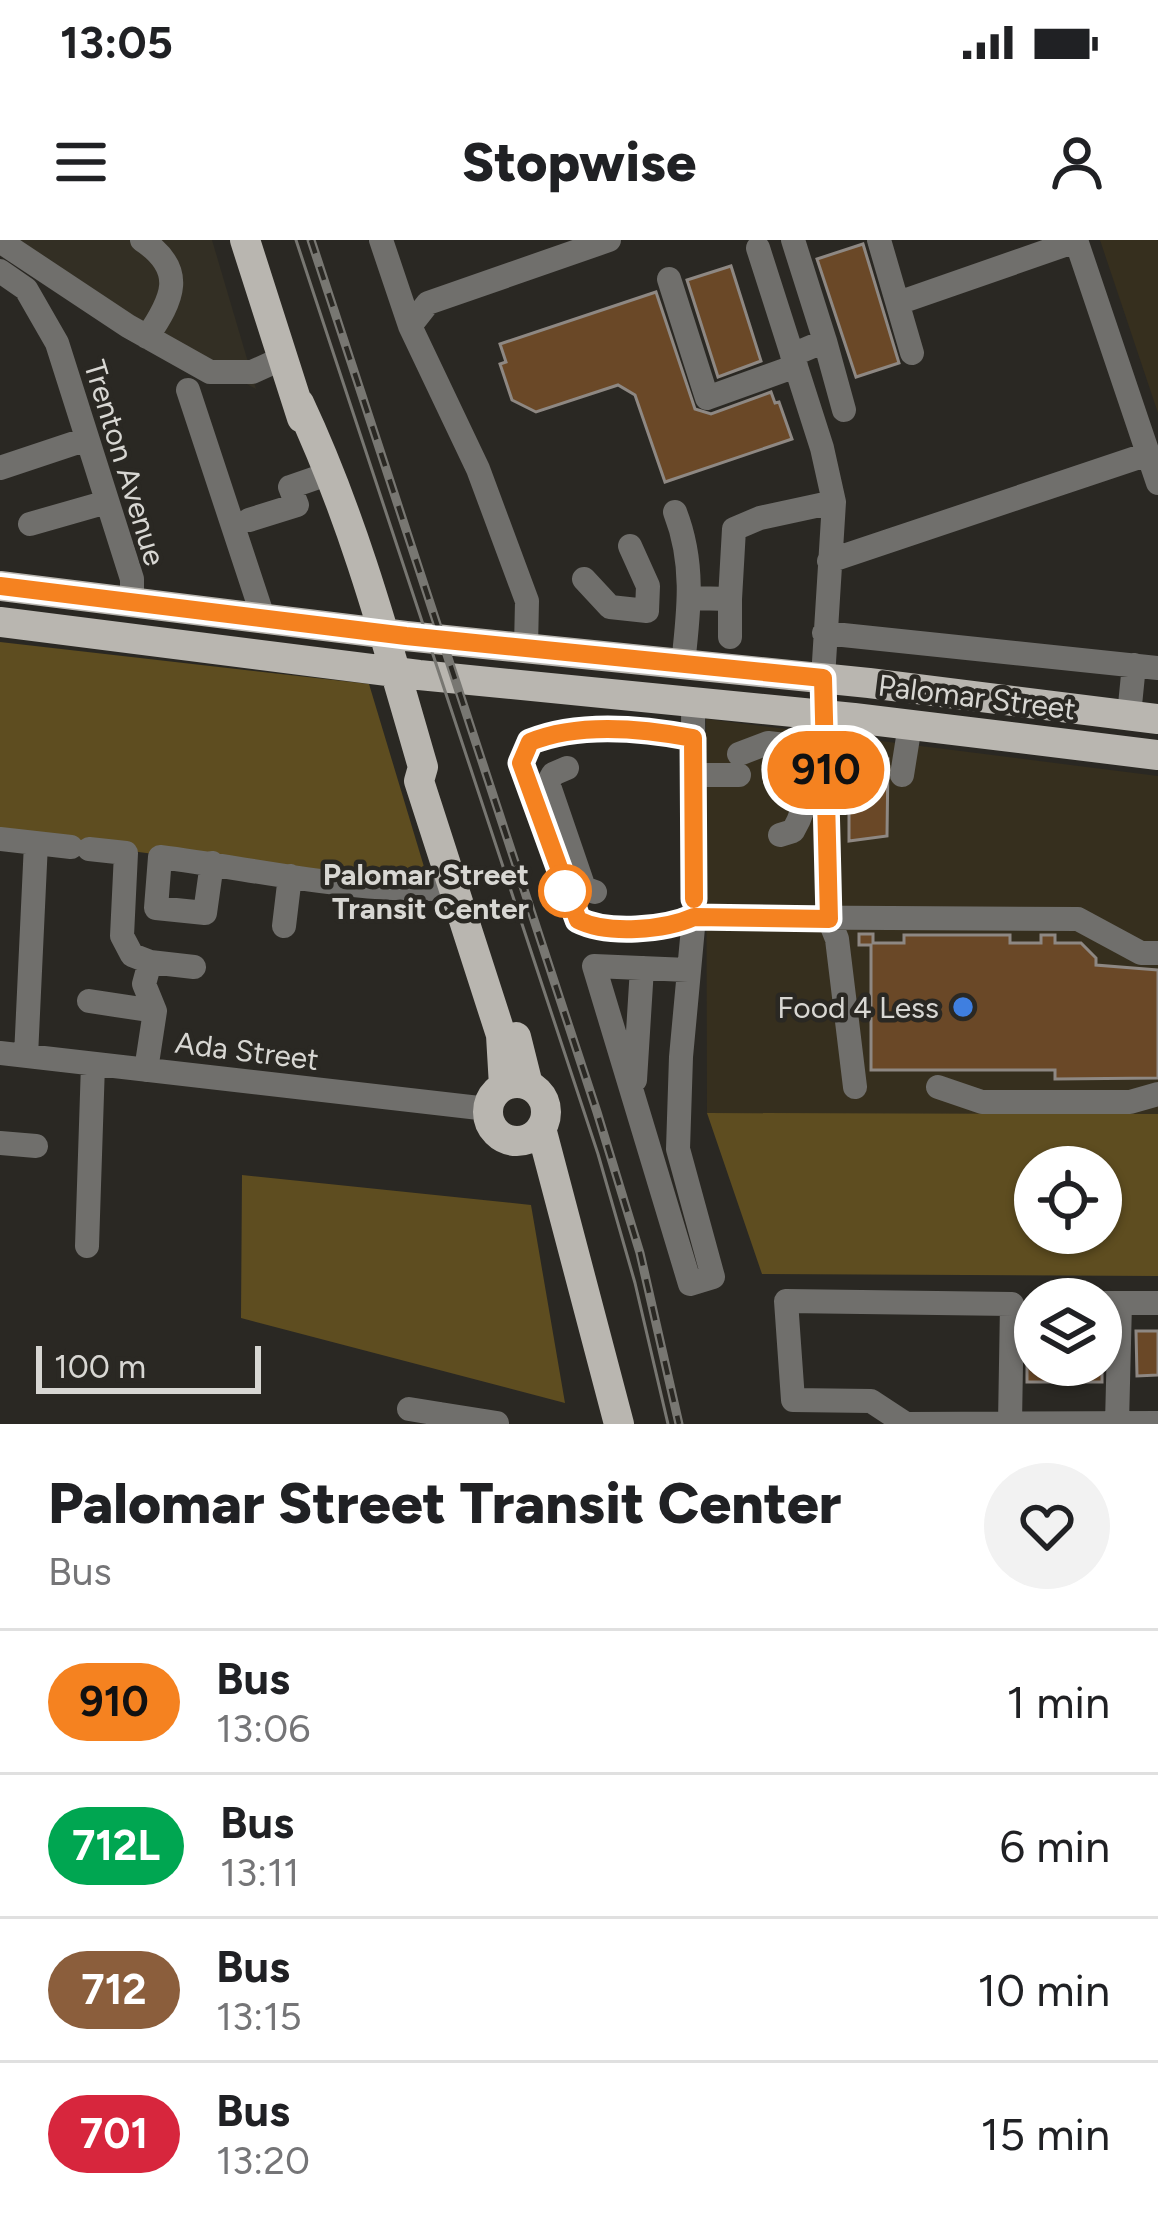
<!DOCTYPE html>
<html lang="en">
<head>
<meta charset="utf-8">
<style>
  :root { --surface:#fff; --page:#f2f2f2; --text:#202124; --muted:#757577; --line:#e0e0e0 }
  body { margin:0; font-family:Figtree,sans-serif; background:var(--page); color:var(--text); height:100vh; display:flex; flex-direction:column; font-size:45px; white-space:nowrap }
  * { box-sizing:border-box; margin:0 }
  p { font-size:39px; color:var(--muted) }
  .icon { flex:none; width:66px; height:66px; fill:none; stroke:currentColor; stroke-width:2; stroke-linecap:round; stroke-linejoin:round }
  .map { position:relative; height:1184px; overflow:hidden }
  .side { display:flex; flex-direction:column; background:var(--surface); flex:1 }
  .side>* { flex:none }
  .badge { padding:0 24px; border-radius:39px; font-size:42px; line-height:78px }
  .fabs { position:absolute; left:1014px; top:906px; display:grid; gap:24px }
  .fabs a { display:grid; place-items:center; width:108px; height:108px; border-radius:50%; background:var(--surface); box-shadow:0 3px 9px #0004; font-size:60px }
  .scale { position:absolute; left:36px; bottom:30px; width:225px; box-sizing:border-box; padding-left:12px; border:6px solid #d8d7d3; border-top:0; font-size:33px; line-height:42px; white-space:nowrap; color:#d8d7d3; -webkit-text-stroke:9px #2a2823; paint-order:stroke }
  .map>.badge { position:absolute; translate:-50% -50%; box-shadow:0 0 0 6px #fff }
  .round { display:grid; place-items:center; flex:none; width:126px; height:126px; border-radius:63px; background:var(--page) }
  .head { display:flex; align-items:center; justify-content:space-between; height:204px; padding:0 48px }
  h1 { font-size:57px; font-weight:800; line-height:90px }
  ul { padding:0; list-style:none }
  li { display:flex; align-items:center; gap:36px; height:144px; padding:0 48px; border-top:3px solid var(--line) }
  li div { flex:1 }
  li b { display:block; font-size:45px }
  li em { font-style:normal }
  li .badge { min-width:132px; font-weight:700; text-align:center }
  .status { display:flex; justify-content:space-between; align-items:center; height:84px; padding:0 60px; background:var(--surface); direction:ltr }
  .status svg { height:33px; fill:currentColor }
  header { display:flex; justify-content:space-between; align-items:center; height:156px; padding:0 48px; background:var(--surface); font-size:54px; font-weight:800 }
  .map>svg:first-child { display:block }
</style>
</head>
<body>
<div class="status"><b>13:05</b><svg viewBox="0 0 49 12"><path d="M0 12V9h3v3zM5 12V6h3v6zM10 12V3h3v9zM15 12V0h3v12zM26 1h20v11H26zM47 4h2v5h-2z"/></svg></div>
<header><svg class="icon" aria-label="menu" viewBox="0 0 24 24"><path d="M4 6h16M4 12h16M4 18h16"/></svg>Stopwise<svg class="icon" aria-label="person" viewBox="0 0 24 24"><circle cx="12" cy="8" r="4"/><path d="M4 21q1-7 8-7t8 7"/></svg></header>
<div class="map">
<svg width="1158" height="1184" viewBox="0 0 1158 1184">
  <rect width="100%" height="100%" fill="#2a2823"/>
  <!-- commercial -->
  <path fill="#362f1e" d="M 1100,0 L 1158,0 L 1158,173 Z
    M 706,479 L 1158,536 L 1158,874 L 707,873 Z"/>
  <!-- built -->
  <path fill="#332f24" d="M 0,0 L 212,0 L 256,149 L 0,10 Z"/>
  <!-- green -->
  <path fill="#5e4d20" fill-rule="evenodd" d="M 0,402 L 369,444 L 431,650 L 0,594 Z
    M 707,873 L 1158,874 L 1158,1036 L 762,1034 ZM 1035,927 L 1101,927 L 1101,993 L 1035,993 Z
    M 242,935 L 531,965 L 565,1163 L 241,1078 Z"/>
  <!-- building -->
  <path fill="#6a4827" stroke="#8e8883" stroke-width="3" d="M 863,4 L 899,123 L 856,137 L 817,19 Z
    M 731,26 L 761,121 L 718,137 L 687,40 Z
    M 656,52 L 695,169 L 711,174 L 771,152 L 775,163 L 779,162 L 792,199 L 665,242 L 635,155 L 618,145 L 536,172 L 512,160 L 500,124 L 506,122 L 500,104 Z
    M 849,519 L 888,519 L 887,596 L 849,601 Z
    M 771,520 L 785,523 L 789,539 L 788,559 L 785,560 Z
    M 859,694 L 873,694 L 873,703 L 904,703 L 904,695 L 1010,695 L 1010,703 L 1041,703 L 1041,695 L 1055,695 L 1055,703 L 1081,703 L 1096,718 L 1096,725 L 1158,730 L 1158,838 L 1055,839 L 1055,830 L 871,830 L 871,705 L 859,705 Z
    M 1136,1091 L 1158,1091 L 1158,1135 L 1137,1136 Z
    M 1027,1125 L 1102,1125 L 1102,1142 L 1027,1142 Z"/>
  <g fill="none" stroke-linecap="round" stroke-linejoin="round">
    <!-- minor -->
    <path stroke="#706f6c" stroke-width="24" d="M 142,0 C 187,30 173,59 147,97
      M 381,0 L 410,86 L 478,229 L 527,361 L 526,407
      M 793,0 L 825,101
      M 879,0 L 912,113
      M 1076,0 L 1158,243
      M 0,1 L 128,86 L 210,132 L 252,132 L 283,118
      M 758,8 L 822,208 L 834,262
      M 0,31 L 26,49 L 57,103 L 132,339 L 132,361
      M 669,39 L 707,158 L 796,126
      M 898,63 L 1076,1
      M 410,86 L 428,63 L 609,0
      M 792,115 L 825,101 L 844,170
      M 188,150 L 263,377
      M 0,228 L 87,199
      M 675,272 C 695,323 689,371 683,424
      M 249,280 L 297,265 L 290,247 L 316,238
      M 30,284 L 107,262
      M 829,321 L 1148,214
      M 584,339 L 610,367 L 647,371 L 648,346 L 630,306
      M 690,358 L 730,359 L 730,397
      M 730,359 L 734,289 L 760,278 L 834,262 L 823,438 L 829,679 L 837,699 L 855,847
      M 824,393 L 1158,428
      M 1129,475 L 1134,425
      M 693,498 C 641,488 579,482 530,502 L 521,523 L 579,680 C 608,695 665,690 694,677 L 1078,679 L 1141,713 L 1158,713
      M 739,514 L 768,503 L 794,506 C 812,532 809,564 793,591 L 780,595
      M 567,528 L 553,534 L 548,543 L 584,648 L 595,652
      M 693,535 L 739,535
      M 902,535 L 910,485
      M 0,599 L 71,607
      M 89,609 L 126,613 L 122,696 L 132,715 L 150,722
      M 212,623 L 205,673 L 156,668 L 160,617 C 256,629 356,654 453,648
      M 284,686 L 290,636
      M 688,730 L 594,726 L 690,1044 L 713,1037 L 678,909 L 681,817 L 694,677 L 693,461
      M 89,761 L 155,771 L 146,830
      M 155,771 L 144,744 L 150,722 L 194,727
      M 0,813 L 488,869
      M 26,816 L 36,603
      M 635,840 L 642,728
      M 938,847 L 982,862 L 1130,862 L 1158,854
      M 0,903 L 36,906
      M 87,1006 L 93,824
      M 1101,1063 L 1158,1063
      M 409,1169 L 440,1174
      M 1117,1183 L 1120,1063
      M 439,1184 L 440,1174 L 497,1183
      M 906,1184 L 871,1161 L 793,1160 L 786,1061 L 1012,1064 L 1010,1183
      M 906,1184 L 1158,1183"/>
    <!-- major -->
    <path stroke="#b9b6b0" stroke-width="30" d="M 245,0 L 302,178
      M 299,163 C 354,280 387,403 423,527 L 419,541 L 501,795 L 504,846
      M 0,346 L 406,396 L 869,443 L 1158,479
      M 0,382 L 419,435 L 854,478 L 1158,515
      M 516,797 L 528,845
      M488 872a29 29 0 1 1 58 0a29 29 0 1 1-58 0Z
      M 541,888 L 619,1184"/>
    <!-- tram -->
    <path stroke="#787772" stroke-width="3" d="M 296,0 L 598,914 L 635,1043 L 668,1184"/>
    <!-- rail casing -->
    <g stroke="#787772" stroke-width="9">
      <path id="rail" d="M 311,0 L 597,872 L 640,1013 L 679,1184"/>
    </g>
    <!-- rail -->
    <use href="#rail" stroke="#2a2823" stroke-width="4.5" stroke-dasharray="14" stroke-linecap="butt"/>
  </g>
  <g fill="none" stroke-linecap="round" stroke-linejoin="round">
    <!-- line casing -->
    <g stroke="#fff" stroke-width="27">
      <path id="line" d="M 0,346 L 406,396 L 823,438 L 829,679 L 694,677 C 665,690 608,695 578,680 L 521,523 L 530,502 C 579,482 641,488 693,498 L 694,659"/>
    </g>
    <!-- line -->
    <use href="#line" stroke="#f58220" stroke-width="18"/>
  </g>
  <!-- markers -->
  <circle fill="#fff" stroke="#f58220" stroke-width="6" cx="565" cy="651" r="24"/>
  <circle fill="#3f7fe0" stroke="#2a2823" stroke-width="4.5" cx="963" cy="767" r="12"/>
  <g text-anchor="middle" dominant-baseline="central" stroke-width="9" stroke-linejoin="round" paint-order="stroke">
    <!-- street labels -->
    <g font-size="30" fill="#d8d7d3" stroke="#2a2823">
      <text transform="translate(125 223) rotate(73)">Trenton Avenue</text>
      <text transform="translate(977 457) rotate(7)">Palomar Street</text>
      <text transform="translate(247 811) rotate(7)">Ada Street</text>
    </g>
    <!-- stop labels -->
    <g font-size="30" font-weight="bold" fill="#d8d7d3" stroke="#2a2823" text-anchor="end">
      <text x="529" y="634">Palomar Street<tspan x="529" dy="34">Transit Center</tspan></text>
    </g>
    <!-- poi labels -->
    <g font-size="30" fill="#d8d7d3" stroke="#2a2823" text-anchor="end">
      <text x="939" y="767">Food 4 Less</text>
    </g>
  </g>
</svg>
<div class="fabs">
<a><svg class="icon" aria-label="locate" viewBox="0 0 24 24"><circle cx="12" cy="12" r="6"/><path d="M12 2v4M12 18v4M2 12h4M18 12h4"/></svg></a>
<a><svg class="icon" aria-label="layers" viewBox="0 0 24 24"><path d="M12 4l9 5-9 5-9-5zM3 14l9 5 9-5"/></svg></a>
</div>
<div class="scale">100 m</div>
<b class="badge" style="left:826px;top:530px;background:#f58220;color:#111">910</b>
</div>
<section class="side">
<div class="head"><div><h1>Palomar Street Transit Center</h1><p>Bus</p></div><a class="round"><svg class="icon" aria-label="heart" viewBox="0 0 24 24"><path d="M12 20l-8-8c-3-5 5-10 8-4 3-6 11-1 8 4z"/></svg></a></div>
<ul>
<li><span class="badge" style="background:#f58220;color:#111">910</span><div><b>Bus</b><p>13:06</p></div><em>1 min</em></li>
<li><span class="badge" style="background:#00a651;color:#fff">712L</span><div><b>Bus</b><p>13:11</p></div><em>6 min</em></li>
<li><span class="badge" style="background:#8b5e3c;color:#fff">712</span><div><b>Bus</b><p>13:15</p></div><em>10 min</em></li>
<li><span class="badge" style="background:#d7263d;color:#fff">701</span><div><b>Bus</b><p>13:20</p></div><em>15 min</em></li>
</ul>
</section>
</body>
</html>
